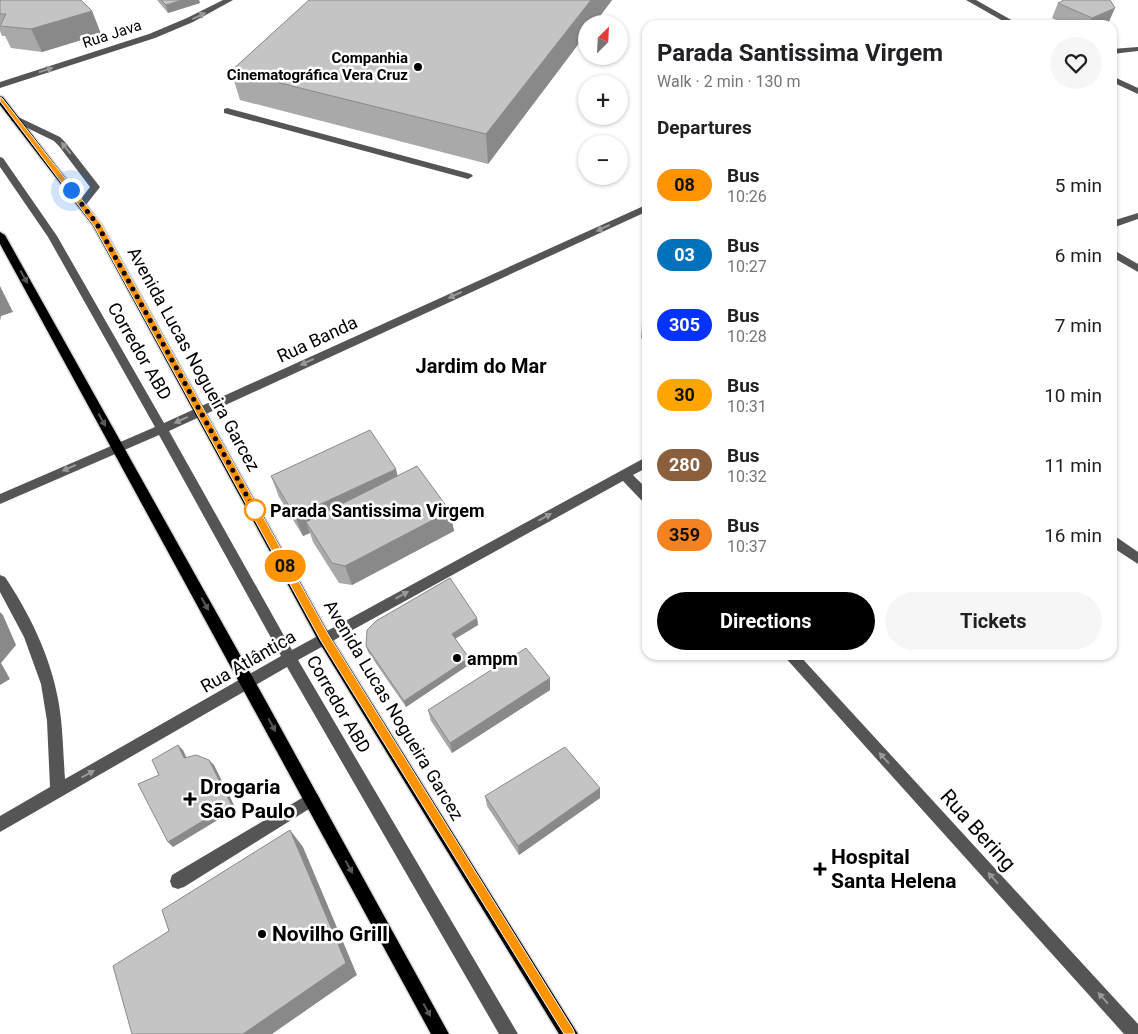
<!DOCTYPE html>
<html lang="en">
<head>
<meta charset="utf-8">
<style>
  :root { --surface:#fff; --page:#f6f6f6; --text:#202124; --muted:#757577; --accent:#000 }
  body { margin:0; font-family:Roboto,sans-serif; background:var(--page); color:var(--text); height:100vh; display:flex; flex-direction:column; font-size:19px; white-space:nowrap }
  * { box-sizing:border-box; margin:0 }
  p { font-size:16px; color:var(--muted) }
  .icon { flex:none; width:28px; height:28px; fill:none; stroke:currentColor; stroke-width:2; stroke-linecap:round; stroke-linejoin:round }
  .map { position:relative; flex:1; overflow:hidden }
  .panel { position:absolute; left:642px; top:20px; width:475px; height:640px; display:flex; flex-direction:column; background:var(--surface); border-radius:15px; box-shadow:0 1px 4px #0004 }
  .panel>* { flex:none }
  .badge { padding:0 10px; border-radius:16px; font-size:18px; line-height:32px }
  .needle { width:32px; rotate:24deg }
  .controls { position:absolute; left:578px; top:15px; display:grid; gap:10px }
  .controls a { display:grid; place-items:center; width:50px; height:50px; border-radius:50%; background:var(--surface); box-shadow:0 1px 4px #0004; font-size:25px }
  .you { position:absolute; width:25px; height:25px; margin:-12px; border:4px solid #fff; border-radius:50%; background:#1a73e8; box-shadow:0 0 0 8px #1a73e833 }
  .map>.badge { position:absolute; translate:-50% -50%; box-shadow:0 0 0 2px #fff }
  h2 { padding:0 15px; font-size:19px; line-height:45px }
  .round { display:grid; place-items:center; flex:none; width:52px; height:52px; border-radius:26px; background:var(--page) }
  .summary { display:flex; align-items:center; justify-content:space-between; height:85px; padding:0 15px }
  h1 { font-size:24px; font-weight:700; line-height:38px }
  .cta { display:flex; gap:10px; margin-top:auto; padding:10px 15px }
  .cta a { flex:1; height:58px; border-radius:30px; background:var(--accent); color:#fff; font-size:20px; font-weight:700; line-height:58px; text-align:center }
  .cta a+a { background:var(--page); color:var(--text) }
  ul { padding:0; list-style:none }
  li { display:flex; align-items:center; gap:15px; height:70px; padding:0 15px }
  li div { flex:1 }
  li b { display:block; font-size:19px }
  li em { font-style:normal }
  li .badge { min-width:55px; font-weight:700; text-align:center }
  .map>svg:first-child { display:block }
</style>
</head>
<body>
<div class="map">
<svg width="1138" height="1034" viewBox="0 0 1138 1034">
  <rect width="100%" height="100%" fill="#fff"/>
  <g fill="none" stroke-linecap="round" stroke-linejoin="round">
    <!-- major casing -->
    <g stroke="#dbdbdb" stroke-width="3">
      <path id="major" d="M 0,96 L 3,97 L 102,225 L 329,634 L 578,1034 L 559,1034 L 319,642 L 93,226 L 0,105 Z
        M 0,232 L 5,235 L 267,703 L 449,1034 L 431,1034 L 0,244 Z"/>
    </g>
    <!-- minor -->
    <path fill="#555" fill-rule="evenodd" d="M 223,0 L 233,0 L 193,22 L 155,38 L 0,88 L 0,82 L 149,34 L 187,18 Z
      M 966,0 L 976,0 L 1020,25 L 1010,25 Z
      M 1138,47 L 1138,51 L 1112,54 L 1112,49 Z
      M 1112,76 L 1138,88 L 1138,94 L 1112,82 Z
      M 227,108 L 471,174 L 473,176 L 468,179 L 224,113 L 224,109 Z
      M 14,115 L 60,137 L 65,142 L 100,187 L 85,206 L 79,206 L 77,204 L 90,187 L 59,146 L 54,141 L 11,120 L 11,116 Z
      M 0,157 L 3,158 L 57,236 L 164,423 L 648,204 L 648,211 L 169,431 L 292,650 L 648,456 L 648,467 L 633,475 L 648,490 L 648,504 L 644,503 L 623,481 L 298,660 L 518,1034 L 499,1034 L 287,667 L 0,832 L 0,816 L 50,787 L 47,721 L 41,684 L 24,637 L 0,592 L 0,575 L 5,577 C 29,613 50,655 58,699 C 63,725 63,752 65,779 L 281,656 L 159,435 L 0,504 L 0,494 L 155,427 L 48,237 L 0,167 Z
      M 1138,213 L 1138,219 L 1112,228 L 1112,221 Z
      M 1112,249 L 1138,264 L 1138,272 L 1112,257 Z
      M 1112,534 L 1138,552 L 1138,564 L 1112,547 Z
      M 783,655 L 799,655 L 1138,1024 L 1138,1034 L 1124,1034 Z
      M 312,792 L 317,794 L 320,799 L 317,804 L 184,887 L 178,889 L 172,887 L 170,881 L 172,875 Z"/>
    <!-- major -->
    <use href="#major" fill="#000" fill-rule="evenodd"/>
  </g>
  <!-- wall -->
  <path fill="#a9a9a9" d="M 0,0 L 92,11 L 101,34 L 42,52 L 11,48 L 5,36 L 2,36 L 0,31 Z
    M 157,0 L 199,0 L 200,3 L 168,13 Z
    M 309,0 L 612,0 L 594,24 L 586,24 L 586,34 L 488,164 L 240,100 L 231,71 Z
    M 1058,3 L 1108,24 L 1105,25 L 1067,25 L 1052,18 Z
    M 648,320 L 648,345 L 641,338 L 642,323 Z
    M 398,475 L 450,511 L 454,531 L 352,585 L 339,583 L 313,542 L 310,533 L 303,536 L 279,497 L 271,476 Z
    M 477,618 L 478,625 L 455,639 L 469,658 L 470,664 L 406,707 L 368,652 L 366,646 Z
    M 550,690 L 452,753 L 431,721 L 428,710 Z
    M 485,796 L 600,798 L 519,855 L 487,806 Z"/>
  <!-- shaded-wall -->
  <path fill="#898989" d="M 182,0 L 199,0 L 200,3 L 168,13 L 166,5 Z
    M 591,0 L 612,0 L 594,24 L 586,24 L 586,34 L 488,164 L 486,134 Z
    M 1115,8 L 1108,24 L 1105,25 L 1089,25 L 1092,18 Z
    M 92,11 L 101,34 L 42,52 L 31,29 Z
    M 0,286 L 13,312 L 1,316 L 0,321 Z
    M 396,469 L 401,490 L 306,522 L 310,533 L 303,536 L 295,516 Z
    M 450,511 L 454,531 L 352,585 L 345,566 Z
    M 0,612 L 3,615 L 16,645 L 1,663 L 10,679 L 0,685 Z
    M 477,618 L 478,625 L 453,640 L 452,634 Z
    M 469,658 L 470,664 L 406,707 L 404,701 Z
    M 550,678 L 550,690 L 452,753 L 450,743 Z
    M 178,745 L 183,750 L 189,763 L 184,758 Z
    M 209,760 L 214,765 L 236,809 L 173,847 L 168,842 Z
    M 600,788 L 600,798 L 519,855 L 518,846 Z
    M 290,830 L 303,847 L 357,975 L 272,1034 L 243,1034 Z"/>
  <!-- building -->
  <path fill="#c4c4c4" stroke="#898989" d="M 0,0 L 81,0 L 92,11 L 31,29 L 0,26 L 6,14 L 0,14 Z
    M 161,0 L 182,0 L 166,5 Z
    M 309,0 L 591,0 L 486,134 L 231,71 Z
    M 1064,0 L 1110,0 L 1115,8 L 1092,18 L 1058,3 Z
    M 648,320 L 648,328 L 642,323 Z
    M 370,430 L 396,469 L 295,516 L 271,476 Z
    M 417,466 L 450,511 L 345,566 L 332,563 L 306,522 Z
    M 450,578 L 477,618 L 452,634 L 469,658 L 404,701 L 366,646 L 367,630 L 376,621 Z
    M 526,648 L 550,678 L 450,743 L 428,710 Z
    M 178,745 L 184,758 L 196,755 L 209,760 L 231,804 L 168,842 L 138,784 L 159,775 L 152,760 Z
    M 565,747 L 600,788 L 518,846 L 485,796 Z
    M 290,830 L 346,963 L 243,1034 L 132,1034 L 113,966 L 169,931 L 162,910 Z"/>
  <!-- one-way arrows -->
  <defs><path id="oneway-solid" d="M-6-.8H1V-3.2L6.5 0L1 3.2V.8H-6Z" transform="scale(1.25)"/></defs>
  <g fill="#999">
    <use href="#oneway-solid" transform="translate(199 16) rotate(-25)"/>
    <use href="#oneway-solid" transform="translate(46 70) rotate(-18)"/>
    <use href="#oneway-solid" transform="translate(66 148) rotate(-129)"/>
    <use href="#oneway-solid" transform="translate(603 228) rotate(155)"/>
    <use href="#oneway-solid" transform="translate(455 295) rotate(155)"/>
    <use href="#oneway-solid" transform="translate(307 362) rotate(155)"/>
    <use href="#oneway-solid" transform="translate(181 420) rotate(155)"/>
    <use href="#oneway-solid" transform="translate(69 468) rotate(156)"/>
    <use href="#oneway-solid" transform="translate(545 517) rotate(-29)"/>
    <use href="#oneway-solid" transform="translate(402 595) rotate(-29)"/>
    <use href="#oneway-solid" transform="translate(884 758) rotate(-132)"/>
    <use href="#oneway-solid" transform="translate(88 774) rotate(-29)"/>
    <use href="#oneway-solid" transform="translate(993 878) rotate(-132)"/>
    <use href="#oneway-solid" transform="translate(1103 998) rotate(-132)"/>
  </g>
  <g fill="#595959">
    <use href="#oneway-solid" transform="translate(24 277) rotate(61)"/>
    <use href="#oneway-solid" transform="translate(102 420) rotate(61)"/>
    <use href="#oneway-solid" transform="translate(205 604) rotate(61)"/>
    <use href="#oneway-solid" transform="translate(272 725) rotate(62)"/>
    <use href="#oneway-solid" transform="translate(349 867) rotate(61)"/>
    <use href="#oneway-solid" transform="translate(427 1010) rotate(61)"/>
  </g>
  <!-- line -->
  <path fill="#ff9300" stroke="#fff" d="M 0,97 L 2,98 L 101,224 L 328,634 L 573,1029 L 575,1034 L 564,1034 L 321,641 L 94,226 L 0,101 Z"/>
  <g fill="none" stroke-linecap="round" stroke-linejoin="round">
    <!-- walk -->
    <path stroke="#000" stroke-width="5" stroke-dasharray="0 9" d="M 71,190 L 97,224 L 258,516 L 255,510"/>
  </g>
  <!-- markers -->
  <g fill="#000" stroke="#fff" stroke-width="2">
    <circle cx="418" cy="67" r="5"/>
    <circle cx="457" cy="658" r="5"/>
    <path d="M187.5 791.5h5v5h5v5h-5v5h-5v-5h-5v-5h5z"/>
    <path d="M817.5 861.5h5v5h5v5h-5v5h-5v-5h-5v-5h5z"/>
    <circle cx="262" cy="934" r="5"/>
  </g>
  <circle fill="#fff" stroke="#ff9300" stroke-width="2.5" cx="255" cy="510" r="10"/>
  <g text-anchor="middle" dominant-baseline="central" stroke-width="5" stroke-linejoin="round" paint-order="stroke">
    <!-- far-street labels -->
    <g font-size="15" fill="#000" stroke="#fff">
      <text transform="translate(112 34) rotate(-18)">Rua Java</text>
    </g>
    <!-- far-poi labels -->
    <g font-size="15" font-weight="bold" fill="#000" stroke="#fff" text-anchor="end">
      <text x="408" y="58">Companhia<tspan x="408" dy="17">Cinematográfica Vera Cruz</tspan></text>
    </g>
    <!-- street labels -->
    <g font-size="18" fill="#000" stroke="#fff">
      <text transform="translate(317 339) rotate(-25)">Rua Banda</text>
      <text transform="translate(140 351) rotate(60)">Corredor ABD</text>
      <text transform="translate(194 359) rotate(61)">Avenida Lucas Nogueira Garcez</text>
      <text transform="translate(248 661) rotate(-30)">Rua Atlântica</text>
      <text transform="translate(339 704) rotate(60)">Corredor ABD</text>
      <text transform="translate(394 710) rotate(59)">Avenida Lucas Nogueira Garcez</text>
    </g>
    <!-- stop labels -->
    <g font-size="18" font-weight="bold" fill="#000" stroke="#fff" text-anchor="start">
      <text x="270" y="510">Parada Santissima Virgem</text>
    </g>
    <!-- poi labels -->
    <g font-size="18" font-weight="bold" fill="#000" stroke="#fff" text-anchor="start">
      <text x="467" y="658">ampm</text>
    </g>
    <!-- quarter labels -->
    <g font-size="20" font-weight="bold" fill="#000" stroke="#fff">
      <text x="481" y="366">Jardim do Mar</text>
    </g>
    <!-- near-poi labels -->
    <g font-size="21" font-weight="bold" fill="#000" stroke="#fff" text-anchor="start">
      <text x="200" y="787">Drogaria<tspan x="200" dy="24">São Paulo</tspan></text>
      <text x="831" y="857">Hospital<tspan x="831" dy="24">Santa Helena</tspan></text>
      <text x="272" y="934">Novilho Grill</text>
    </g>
    <!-- near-street labels -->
    <g font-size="21" fill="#000" stroke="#fff">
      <text transform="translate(978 830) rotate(48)">Rua Bering</text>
    </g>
  </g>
</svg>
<div class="controls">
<a><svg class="needle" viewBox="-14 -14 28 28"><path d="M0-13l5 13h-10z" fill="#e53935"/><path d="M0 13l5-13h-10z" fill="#757577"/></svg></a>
<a>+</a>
<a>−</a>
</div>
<div class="you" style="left:71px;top:190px"></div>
<b class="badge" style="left:285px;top:566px;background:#ff9300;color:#111">08</b>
<section class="panel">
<div class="summary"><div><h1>Parada Santissima Virgem</h1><p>Walk · 2 min · 130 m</p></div><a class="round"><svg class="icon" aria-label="heart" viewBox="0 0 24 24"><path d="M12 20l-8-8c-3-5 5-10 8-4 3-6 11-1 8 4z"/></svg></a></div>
<h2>Departures</h2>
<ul>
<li><span class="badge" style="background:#ff9300;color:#111">08</span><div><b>Bus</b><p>10:26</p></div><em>5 min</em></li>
<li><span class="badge" style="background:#0072bc;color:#fff">03</span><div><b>Bus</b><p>10:27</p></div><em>6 min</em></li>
<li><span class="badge" style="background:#0432ff;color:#fff">305</span><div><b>Bus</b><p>10:28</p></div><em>7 min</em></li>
<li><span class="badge" style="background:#ffa500;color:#111">30</span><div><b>Bus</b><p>10:31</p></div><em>10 min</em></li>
<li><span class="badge" style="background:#8b5e3c;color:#fff">280</span><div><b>Bus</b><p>10:32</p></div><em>11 min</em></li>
<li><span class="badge" style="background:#f58220;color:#111">359</span><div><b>Bus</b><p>10:37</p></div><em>16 min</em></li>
</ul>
<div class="cta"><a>Directions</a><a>Tickets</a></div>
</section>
</div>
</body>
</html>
